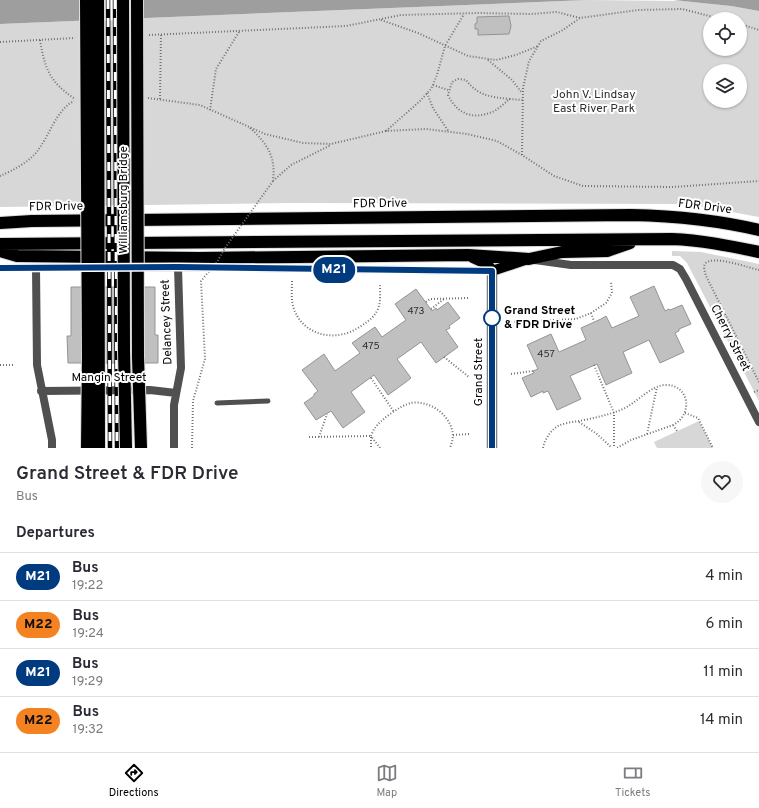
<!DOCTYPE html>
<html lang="en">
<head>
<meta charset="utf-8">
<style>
  :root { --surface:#fff; --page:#f7f7f7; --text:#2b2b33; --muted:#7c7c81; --line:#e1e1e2; --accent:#000 }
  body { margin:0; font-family:Overpass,sans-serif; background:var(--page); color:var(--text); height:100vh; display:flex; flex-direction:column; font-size:15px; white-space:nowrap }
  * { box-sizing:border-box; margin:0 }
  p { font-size:13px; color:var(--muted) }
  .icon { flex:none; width:22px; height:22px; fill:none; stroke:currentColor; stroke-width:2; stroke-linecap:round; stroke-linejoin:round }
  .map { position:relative; height:448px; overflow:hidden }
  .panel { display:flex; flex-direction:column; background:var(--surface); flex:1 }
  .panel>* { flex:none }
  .badge { padding:0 8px; border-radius:13px; font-size:14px; line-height:26px }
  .buttons { position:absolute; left:703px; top:12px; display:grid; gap:8px }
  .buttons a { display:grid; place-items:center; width:44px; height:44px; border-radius:50%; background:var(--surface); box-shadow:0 1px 3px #0004; font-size:20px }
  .map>.badge { position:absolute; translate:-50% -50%; box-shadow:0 0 0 2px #fff }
  h2 { padding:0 16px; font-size:15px; line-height:36px }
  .round { display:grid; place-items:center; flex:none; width:42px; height:42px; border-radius:21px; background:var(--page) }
  .headline { display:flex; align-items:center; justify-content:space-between; height:68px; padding:0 16px }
  h1 { font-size:19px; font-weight:600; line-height:30px }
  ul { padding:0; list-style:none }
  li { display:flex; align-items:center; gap:12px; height:48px; padding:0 16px; border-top:1px solid var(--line) }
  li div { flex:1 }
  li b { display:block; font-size:15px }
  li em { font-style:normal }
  li .badge { min-width:44px; font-weight:700; text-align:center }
  .menu { display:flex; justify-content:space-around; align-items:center; height:56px; border-top:1px solid var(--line); background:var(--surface); font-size:11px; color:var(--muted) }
  .menu a { display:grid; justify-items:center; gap:2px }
  .menu .active { color:var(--accent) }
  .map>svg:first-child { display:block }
</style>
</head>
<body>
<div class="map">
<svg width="759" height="448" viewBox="0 0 759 448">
  <rect width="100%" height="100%" fill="#fff"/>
  <!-- green -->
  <path fill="#d7d7d7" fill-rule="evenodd" d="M 587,0 L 684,1 L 731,6 L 759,11 L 759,217 L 688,204 L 289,203 L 0,207 L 0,24 ZM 710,19 L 740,19 L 740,49 L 710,49 ZM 710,71 L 740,71 L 740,101 L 710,101 Z
    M 672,251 L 701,252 L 759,264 L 759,401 L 687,263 L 680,256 L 672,256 Z
    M 699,421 L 713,448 L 657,448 L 654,442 Z"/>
  <!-- water -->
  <path fill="#9e9e9e" d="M 0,0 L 587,0 L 0,24 Z
    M 673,0 L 759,0 L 759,11 L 731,6 Z"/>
  <!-- pier -->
  <path fill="#fff" d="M 79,0 L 144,0 L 144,19 L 79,22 Z"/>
  <!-- building -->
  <path fill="#c0c0c0" stroke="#949494" d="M 509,16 L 511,26 L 509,34 L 478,35 L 478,29 L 475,29 L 475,24 L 477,23 L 477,17 Z
    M 654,286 L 665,311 L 669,309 L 670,310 L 682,305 L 691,324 L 679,329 L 679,331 L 675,333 L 684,352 L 660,363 L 649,340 L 623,352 L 632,373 L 612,382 L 606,385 L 597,364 L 570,376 L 581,399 L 557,410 L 548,391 L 543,393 L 543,391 L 531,397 L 522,378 L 534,373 L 533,371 L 538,369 L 527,345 L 551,334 L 559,352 L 586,340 L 581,328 L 601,319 L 606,316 L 612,328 L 639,316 L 630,297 Z
    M 71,287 L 155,287 L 155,335 L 158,335 L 158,363 L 68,363 L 67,336 L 71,336 Z
    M 416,289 L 432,311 L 436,308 L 437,310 L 448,302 L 460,318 L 449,326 L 450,328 L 446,330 L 458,347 L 436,363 L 421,342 L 397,359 L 411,378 L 406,382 L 388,395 L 374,375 L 351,392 L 365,412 L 343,428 L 331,411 L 316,420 L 304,403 L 314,396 L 314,394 L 318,391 L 302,370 L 324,354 L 335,371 L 360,353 L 352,343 L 375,327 L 382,337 L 406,320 L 395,304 Z"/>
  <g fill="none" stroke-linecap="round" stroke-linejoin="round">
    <!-- primary casing -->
    <g stroke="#dbdbdb" stroke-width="12">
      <path id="primary" d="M 492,448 L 492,271 L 525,260"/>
    </g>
    <!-- motorway casing -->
    <g stroke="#dbdbdb" stroke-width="14">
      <path id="motorway" d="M 0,223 L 32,221 L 631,215 C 674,216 717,220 759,230
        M 0,244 L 672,239 C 701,240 730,246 759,252
        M 0,251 L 17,256 L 199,258 L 468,255 L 529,259 L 562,252 L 607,251 L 630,243
        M 473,257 L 484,262 L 492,271"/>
    </g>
    <!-- path -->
    <path stroke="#727272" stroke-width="2" stroke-dasharray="1 2" stroke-linecap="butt" d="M 381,20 L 418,33 L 468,56 L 496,60 L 516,55 L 538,46
      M 740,24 L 759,30
      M 149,35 L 346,26 L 401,15 L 479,13 L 531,14 L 557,12 L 580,18 L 638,10 L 682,9 L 721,19
      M 40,40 C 45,70 50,82 75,99
      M 0,42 L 75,38
      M 488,60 L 512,80 L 522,93
      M 433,85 L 448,90
      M 427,93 L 433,108 L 449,132
      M 148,98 L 200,105 L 265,134 L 303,143 L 331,144 L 386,131 L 426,129 L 467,134 L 497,141 L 522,155 L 554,176 L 583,186 L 673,187 L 759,181
      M 160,99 L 161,35
      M 510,99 C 491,97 478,96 466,80 L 458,79 L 452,82 L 448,95 C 457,114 473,120 492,112 C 498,110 504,103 510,99 L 523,100
      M 210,110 L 216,69 L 239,32
      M 250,128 C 267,143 276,157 273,180
      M 386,131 L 420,101 L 431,89 L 437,75 L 445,46 L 464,14
      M 522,155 L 523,88 L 529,61 L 541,41 L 563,30 L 580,18
      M 0,176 C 12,171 31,161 38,150 C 50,135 56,110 74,101
      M 273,181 L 291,165 L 331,145
      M 759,270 C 749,268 711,254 705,264 C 703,267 705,272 706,276 L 759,382
      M 292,281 C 292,289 291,298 293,306 C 301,335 334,343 358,328 C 366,323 374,318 378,309 C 381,302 380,293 380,285
      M 426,302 L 430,299 L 468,298
      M 431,309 L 444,299
      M 591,313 L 594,321
      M 511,322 L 576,319 L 591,313 L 606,303 L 612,293 L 611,282
      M 444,357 L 469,377
      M 0,365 L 14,365
      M 594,365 L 614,413 L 614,448
      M 511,374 L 533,371
      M 371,378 L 394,412
      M 754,392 L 759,390
      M 685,413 L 698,418 L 713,448
      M 579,422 L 597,434 L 612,448
      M 673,425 L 677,431
      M 647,434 L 657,387
      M 453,435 L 469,434
      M 309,437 L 371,436 L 371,448
      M 319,437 L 327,414
      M 380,448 L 371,436 C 372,434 373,430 375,428 C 380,420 401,405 411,403 C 428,400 448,413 452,430 C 454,436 452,442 450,448
      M 543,448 C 545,439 550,431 558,426 C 564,423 572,422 579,421 C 594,418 609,415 623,409 C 636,403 652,385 665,385 C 689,384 694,414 673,425 L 631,440 L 617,448"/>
    <!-- service -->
    <path stroke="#505050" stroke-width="5" d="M 217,403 L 268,401"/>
    <!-- minor -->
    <path stroke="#505050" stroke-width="8" d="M 535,260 L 571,265 L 673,265 L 680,269 L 686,279 L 759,422
      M 0,268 L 178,267 L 492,271
      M 36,268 L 37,365 L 52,440 L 52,448
      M 41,391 L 150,390 L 176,393
      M 174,448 L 174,405 L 181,368 L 178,267"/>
    <!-- primary -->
    <use href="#primary" stroke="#000" stroke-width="10"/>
    <!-- motorway -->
    <use href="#motorway" stroke="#000" stroke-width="12"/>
    <!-- rail casing -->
    <g stroke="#000" stroke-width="4.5">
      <path id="rail" d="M 108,0 L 110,448
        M 115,0 L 117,448"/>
    </g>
    <!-- rail -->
    <use href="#rail" stroke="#fff" stroke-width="3" stroke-dasharray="9" stroke-linecap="butt"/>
    <!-- motorway-bridge casing -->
    <g stroke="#dbdbdb" stroke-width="14" stroke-linecap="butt">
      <path id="motorway-bridge" d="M 86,0 L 88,355 L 87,448
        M 98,0 L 99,448
        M 123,0 L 124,350 L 126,448
        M 137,0 L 138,357 L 141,448"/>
    </g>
    <!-- path-bridge -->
    <path stroke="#727272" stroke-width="2" stroke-dasharray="1 2" stroke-linecap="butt" d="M 192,448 L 193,401 L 205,359 L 201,281 L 217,262 L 225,248 L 273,181"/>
    <!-- motorway-bridge -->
    <use href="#motorway-bridge" stroke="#000" stroke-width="12"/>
  </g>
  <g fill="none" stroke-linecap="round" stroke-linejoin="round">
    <!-- line casing -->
    <g stroke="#fff" stroke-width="9">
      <path id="line" d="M 0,268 L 178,267 L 492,271 L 492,448"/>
    </g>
    <!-- line -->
    <use href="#line" stroke="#003b80" stroke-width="6"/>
  </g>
  <!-- markers -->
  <circle fill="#fff" stroke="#003b80" stroke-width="2" cx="492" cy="318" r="8"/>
  <g text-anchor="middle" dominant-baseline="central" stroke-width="4" stroke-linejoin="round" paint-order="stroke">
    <!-- number labels -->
    <g font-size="10" fill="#303030">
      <text x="416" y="311">473</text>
      <text x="371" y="346">475</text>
      <text x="546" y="354">457</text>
    </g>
    <!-- park labels -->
    <g font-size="12" fill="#2e2e2e" stroke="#fff">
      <text x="594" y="95">John V. Lindsay<tspan x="594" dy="14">East River Park</tspan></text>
    </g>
    <!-- street labels -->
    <g font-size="12" fill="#000" stroke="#fff">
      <text transform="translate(124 200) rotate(-90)">Williamsburg Bridge</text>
      <text transform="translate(380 204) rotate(-1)">FDR Drive</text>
      <text transform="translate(56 207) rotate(-1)">FDR Drive</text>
      <text transform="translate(705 207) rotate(7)">FDR Drive</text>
      <text transform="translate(167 322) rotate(-92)">Delancey Street</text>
      <text transform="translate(730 338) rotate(63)">Cherry Street</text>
      <text transform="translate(479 372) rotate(-90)">Grand Street</text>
      <text x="109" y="378">Mangin Street</text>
    </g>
    <!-- stop labels -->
    <g font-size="12" font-weight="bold" fill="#000" stroke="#fff" text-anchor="start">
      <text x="504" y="311">Grand Street<tspan x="504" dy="14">&amp; FDR Drive</tspan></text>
    </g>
  </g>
</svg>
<div class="buttons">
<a><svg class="icon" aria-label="locate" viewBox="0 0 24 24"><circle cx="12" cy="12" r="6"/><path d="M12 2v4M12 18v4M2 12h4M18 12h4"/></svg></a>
<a><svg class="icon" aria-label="layers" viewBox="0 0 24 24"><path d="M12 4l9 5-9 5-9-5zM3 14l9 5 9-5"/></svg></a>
</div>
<b class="badge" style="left:334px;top:270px;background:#003b80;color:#fff">M21</b>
</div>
<section class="panel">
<div class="headline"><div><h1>Grand Street &amp; FDR Drive</h1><p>Bus</p></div><a class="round"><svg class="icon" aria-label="heart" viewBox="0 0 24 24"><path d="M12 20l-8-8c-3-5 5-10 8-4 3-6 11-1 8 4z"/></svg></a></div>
<h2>Departures</h2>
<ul>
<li><span class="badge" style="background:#003b80;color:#fff">M21</span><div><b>Bus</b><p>19:22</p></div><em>4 min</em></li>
<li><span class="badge" style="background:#f58220;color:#111">M22</span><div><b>Bus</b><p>19:24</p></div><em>6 min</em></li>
<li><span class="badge" style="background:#003b80;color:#fff">M21</span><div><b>Bus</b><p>19:29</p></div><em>11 min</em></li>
<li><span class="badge" style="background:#f58220;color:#111">M22</span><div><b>Bus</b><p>19:32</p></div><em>14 min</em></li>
</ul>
</section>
<nav class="menu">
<a class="active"><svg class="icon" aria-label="directions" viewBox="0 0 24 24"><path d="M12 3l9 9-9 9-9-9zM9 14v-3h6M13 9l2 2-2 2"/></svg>Directions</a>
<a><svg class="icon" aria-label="map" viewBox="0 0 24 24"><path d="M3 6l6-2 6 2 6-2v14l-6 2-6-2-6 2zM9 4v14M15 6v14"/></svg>Map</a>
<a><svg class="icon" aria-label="tickets" viewBox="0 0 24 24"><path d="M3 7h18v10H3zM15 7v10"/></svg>Tickets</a>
</nav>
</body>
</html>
